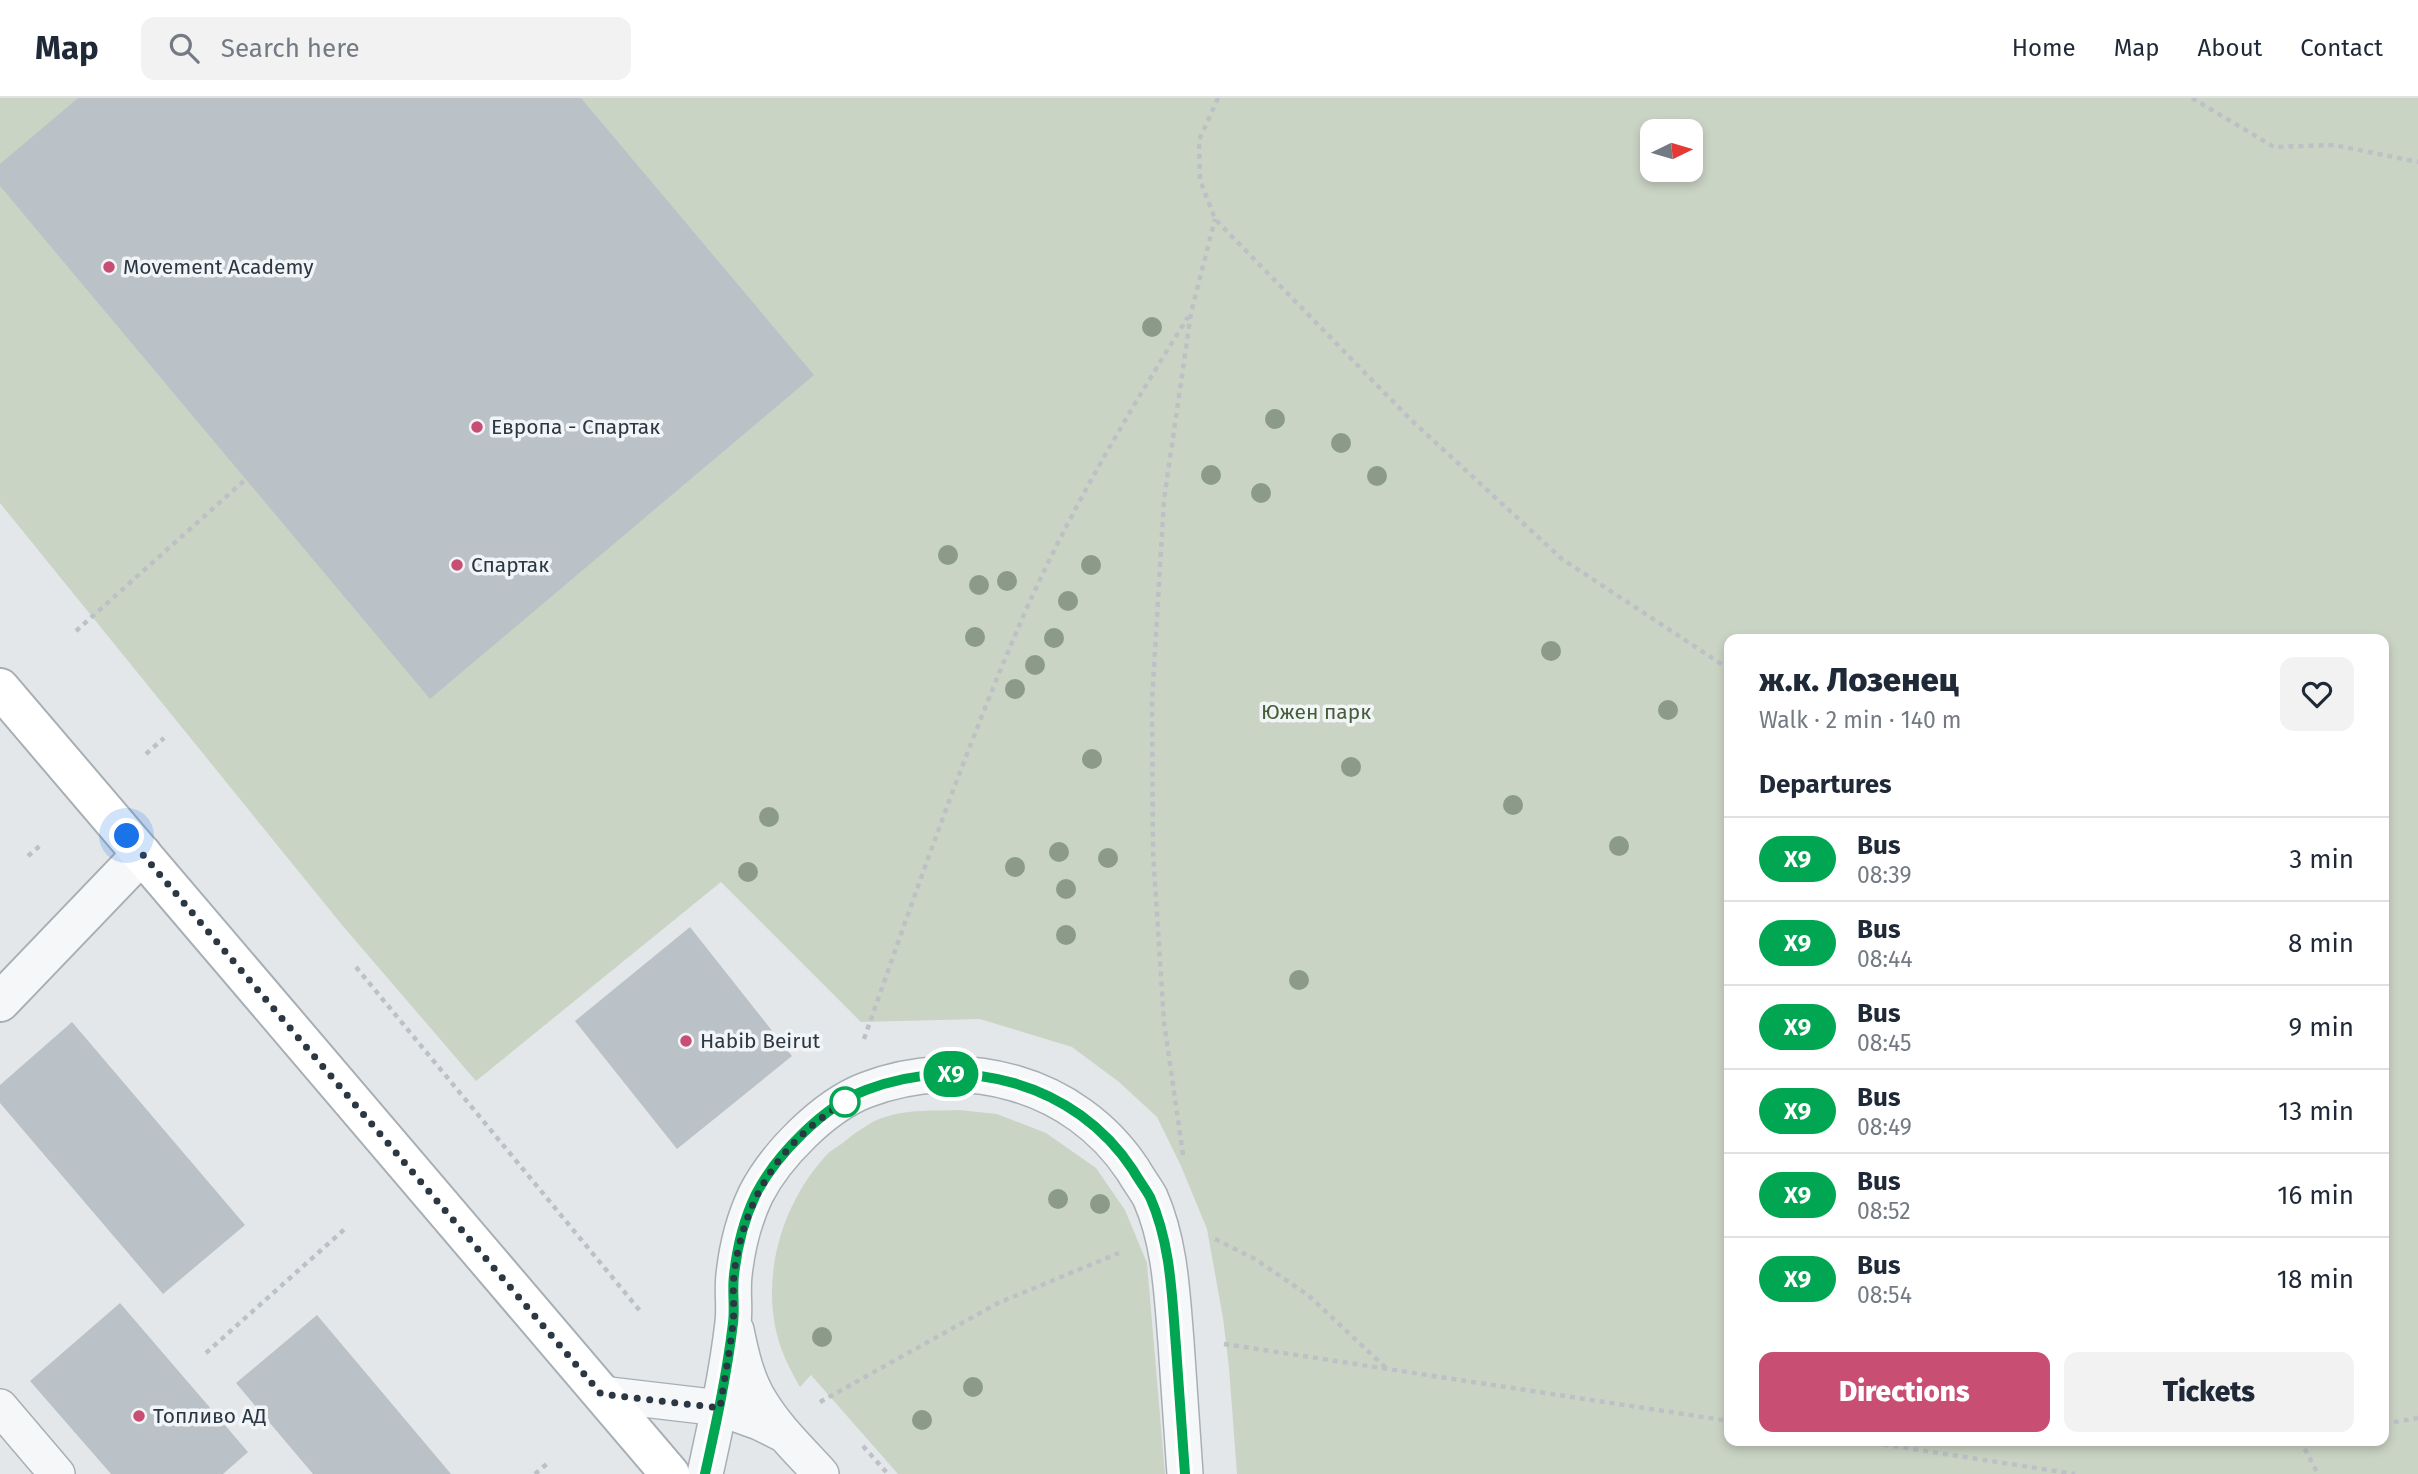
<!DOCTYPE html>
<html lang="en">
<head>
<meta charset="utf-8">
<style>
  :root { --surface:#fff; --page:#f2f2f3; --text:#1f2937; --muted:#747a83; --line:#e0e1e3; --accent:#c84f73 }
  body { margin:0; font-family:"Fira Sans",sans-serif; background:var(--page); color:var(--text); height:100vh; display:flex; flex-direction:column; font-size:26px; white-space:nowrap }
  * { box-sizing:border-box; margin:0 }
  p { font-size:23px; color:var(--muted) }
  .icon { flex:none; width:38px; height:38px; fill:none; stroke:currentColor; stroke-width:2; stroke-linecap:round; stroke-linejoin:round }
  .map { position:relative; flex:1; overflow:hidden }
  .side { position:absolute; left:1724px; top:536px; width:665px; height:812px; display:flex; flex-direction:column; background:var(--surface); border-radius:14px; box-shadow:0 4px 10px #0003 }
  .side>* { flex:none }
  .badge { padding:0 14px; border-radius:23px; font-size:24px; line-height:46px }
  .needle { width:46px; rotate:85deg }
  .fabs { position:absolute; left:1640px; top:21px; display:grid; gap:14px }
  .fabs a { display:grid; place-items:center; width:63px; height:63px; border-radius:14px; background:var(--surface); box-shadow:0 4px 10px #0003; font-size:35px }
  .you { position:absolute; width:35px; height:35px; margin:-18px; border:5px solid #fff; border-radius:50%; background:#1a73e8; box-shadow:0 0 0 10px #1a73e833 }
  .map>.badge { position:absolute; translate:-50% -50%; box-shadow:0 0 0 4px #fff }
  h2 { padding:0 35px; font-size:26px; line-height:63px }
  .round { display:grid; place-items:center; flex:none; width:74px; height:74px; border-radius:14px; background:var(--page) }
  .summary { display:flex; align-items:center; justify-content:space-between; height:119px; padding:0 35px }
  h1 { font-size:33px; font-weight:800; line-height:52px }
  .primary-button { display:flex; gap:14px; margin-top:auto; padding:14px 35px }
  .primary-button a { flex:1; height:80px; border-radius:14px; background:var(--accent); color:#fff; font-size:28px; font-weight:800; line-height:80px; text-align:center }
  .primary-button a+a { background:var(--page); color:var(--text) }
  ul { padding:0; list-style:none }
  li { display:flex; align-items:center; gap:21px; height:84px; padding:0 35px; border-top:2px solid var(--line) }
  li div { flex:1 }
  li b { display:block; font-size:26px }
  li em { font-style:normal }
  li .badge { min-width:77px; font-weight:700; text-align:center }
  header { display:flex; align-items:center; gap:42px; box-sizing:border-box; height:98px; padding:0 35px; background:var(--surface); border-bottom:2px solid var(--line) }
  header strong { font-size:33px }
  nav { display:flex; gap:38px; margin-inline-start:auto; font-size:24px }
  .search { width:490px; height:63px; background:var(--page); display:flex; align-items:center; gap:18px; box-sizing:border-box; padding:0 24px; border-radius:14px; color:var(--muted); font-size:26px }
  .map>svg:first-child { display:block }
</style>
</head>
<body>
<header>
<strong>Map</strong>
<div class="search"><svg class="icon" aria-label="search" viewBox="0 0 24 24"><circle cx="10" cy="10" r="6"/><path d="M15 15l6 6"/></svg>Search here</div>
<nav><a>Home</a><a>Map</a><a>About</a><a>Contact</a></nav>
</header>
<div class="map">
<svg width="2418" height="1376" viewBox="0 0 2418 1376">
  <rect width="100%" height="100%" fill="#e3e7ea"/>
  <!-- green -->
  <path fill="#cad4c4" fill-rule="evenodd" d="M 0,0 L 2418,0 L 2418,1376 L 1237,1376 L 1229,1270 L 1223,1220 L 1207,1131 L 1181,1068 L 1157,1019 L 1119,984 L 1072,949 L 980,921 L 861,924 L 721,784 L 476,983 L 342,827 L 0,405 ZM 1652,33 L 1690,33 L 1690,72 L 1652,72 ZM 1729,541 L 2384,541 L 2384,1342 L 1729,1342 Z
    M 959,1012 L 997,1016 L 1046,1035 L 1096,1070 L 1125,1112 L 1147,1165 L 1165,1376 L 898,1376 L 811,1277 L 800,1289 C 793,1277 786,1264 781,1250 C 759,1186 779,1111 823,1061 C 828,1054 837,1049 844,1044 C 855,1035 871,1023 885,1019 C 908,1011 935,1013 959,1012 Z"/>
  <!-- building -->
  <path fill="#bac1c7" d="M 78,0 L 581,0 L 814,277 L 430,601 L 0,88 L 0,66 Z
    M 690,829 L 792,958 L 677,1051 L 575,923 Z
    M 72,924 L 245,1127 L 163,1196 L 0,1005 L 0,987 Z
    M 120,1205 L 248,1354 L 223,1376 L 111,1376 L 30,1283 Z
    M 317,1217 L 451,1376 L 313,1376 L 236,1285 Z"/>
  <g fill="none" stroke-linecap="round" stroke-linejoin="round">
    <!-- lane casing -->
    <g stroke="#a8afb4" stroke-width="38">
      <path id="lane" d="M 736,1232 C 741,1257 747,1283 761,1305 C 777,1331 800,1353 821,1376
        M 601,1296 L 720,1310 L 759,1324 L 785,1337
        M 0,1309 L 57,1376
        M 705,1376 C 716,1326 727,1276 733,1225 C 735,1209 732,1193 734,1177 C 737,1149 744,1121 756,1096 C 776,1057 824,1008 866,992 C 963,955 1075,984 1133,1072 C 1138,1081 1145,1090 1150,1099 C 1170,1144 1172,1195 1176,1244 C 1179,1288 1182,1332 1185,1376"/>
    </g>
    <!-- street casing -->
    <g stroke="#a8afb4" stroke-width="42">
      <path id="street" d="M 0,904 L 142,756"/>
    </g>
    <!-- secondary casing -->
    <g stroke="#a8afb4" stroke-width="42">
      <path id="secondary" d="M 0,590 L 670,1376"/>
    </g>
    <!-- path -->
    <path stroke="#bcc1c6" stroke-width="4.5" stroke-dasharray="5 5" stroke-linecap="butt" d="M 1218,0 L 1199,42 L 1200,82 L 1215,121 L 1410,321 L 1562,461 L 1729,571
      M 2192,0 L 2274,49 L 2334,47 L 2418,64
      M 76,533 L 246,381
      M 146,656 L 164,640
      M 28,758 L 43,745
      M 356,869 L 641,1214
      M 864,941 C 912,805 959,668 1016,535 C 1063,424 1125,320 1188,219
      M 1183,1057 L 1164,924 L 1153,754 L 1152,603 L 1164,402 L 1191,215 L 1215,121
      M 1215,1141 L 1255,1161 L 1308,1197 L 1387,1271
      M 1224,1246 L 1729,1323
      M 206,1255 L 347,1129
      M 820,1304 L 998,1205 L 1119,1155
      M 2384,1326 L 2418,1320
      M 1854,1342 L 2075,1376
      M 2300,1342 L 2318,1376
      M 863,1348 L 888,1376
      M 535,1376 L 549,1364"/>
    <!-- lane -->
    <use href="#lane" stroke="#f5f7f9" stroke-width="35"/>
    <!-- street -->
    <use href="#street" stroke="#f5f7f9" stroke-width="38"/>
    <!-- secondary -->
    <use href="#secondary" stroke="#fff" stroke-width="38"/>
  </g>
  <!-- trees -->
  <g fill="#8c9b89">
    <circle cx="1152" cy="229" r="10"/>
    <circle cx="1275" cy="321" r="10"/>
    <circle cx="1341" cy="345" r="10"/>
    <circle cx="1211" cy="377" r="10"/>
    <circle cx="1377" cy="378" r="10"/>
    <circle cx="1261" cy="395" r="10"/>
    <circle cx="948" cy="457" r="10"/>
    <circle cx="1091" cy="467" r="10"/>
    <circle cx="1007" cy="483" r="10"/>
    <circle cx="979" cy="487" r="10"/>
    <circle cx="1068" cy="503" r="10"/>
    <circle cx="975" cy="539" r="10"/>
    <circle cx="1054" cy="540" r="10"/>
    <circle cx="1551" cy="553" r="10"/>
    <circle cx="1035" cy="567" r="10"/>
    <circle cx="1015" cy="591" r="10"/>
    <circle cx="1668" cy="612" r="10"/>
    <circle cx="1092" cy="661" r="10"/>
    <circle cx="1351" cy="669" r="10"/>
    <circle cx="1513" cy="707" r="10"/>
    <circle cx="769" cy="719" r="10"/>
    <circle cx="1619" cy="748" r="10"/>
    <circle cx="1059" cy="754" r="10"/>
    <circle cx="1108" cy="760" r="10"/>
    <circle cx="1015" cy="769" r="10"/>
    <circle cx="748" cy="774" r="10"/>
    <circle cx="1066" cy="791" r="10"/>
    <circle cx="1066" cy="837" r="10"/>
    <circle cx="1299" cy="882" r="10"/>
    <circle cx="1058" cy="1101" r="10"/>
    <circle cx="1100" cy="1106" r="10"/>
    <circle cx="822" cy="1239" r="10"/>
    <circle cx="973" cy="1289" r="10"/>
    <circle cx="922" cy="1322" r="10"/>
  </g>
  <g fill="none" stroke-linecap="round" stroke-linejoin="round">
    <!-- line casing -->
    <g stroke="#fff" stroke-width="16">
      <path id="line" d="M 705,1376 C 716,1326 727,1276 733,1225 C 735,1209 732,1193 734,1177 C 737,1149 744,1121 756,1096 C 776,1057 824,1008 866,992 C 963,955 1075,984 1133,1072 C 1138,1081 1145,1090 1150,1099 C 1171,1146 1172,1199 1176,1249 C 1179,1291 1182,1334 1185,1376"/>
    </g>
    <!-- line -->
    <use href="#line" stroke="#00a651" stroke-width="10"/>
    <!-- walk -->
    <path stroke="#2b3742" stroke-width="7" stroke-dasharray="0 12.6" d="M 127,738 L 601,1296 L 720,1310 C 724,1282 730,1253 733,1225 C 735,1209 732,1193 734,1177 C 743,1101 781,1043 845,1004"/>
  </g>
  <!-- markers -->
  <g fill="#c84f73" stroke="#f2f5f8" stroke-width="2.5">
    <circle cx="109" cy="169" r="7"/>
    <circle cx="477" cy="329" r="7"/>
    <circle cx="457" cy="467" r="7"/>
    <circle cx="686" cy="943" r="7"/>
    <circle cx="139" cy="1318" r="7"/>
  </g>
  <circle fill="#fff" stroke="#00a651" stroke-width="3.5" cx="845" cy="1004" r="14"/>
  <g text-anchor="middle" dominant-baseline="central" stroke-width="7" stroke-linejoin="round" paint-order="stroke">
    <!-- poi labels -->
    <g font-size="21" fill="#2b3742" stroke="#f2f5f8" text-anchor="start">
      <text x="123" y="169">Movement Academy</text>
      <text x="491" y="329">Европа - Спартак</text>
      <text x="471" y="467">Спартак</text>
      <text x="700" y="943">Habib Beirut</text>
      <text x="153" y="1318">Топливо АД</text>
    </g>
    <!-- park labels -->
    <g font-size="21" fill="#455d39" stroke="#f2f5f8">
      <text x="1316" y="614">Южен парк</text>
    </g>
  </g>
</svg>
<div class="fabs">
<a><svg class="needle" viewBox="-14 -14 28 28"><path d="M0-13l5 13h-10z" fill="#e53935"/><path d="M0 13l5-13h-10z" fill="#747a83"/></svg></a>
</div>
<div class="you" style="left:127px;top:738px"></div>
<b class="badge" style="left:951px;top:976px;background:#00a651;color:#fff">Х9</b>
<section class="side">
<div class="summary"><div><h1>ж.к. Лозенец</h1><p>Walk · 2 min · 140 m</p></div><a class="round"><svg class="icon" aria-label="heart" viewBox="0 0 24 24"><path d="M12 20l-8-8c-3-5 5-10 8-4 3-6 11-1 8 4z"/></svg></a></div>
<h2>Departures</h2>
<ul>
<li><span class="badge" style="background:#00a651;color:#fff">Х9</span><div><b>Bus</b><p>08:39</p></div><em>3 min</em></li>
<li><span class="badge" style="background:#00a651;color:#fff">Х9</span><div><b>Bus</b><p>08:44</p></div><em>8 min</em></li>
<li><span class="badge" style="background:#00a651;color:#fff">Х9</span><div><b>Bus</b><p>08:45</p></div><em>9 min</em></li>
<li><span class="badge" style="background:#00a651;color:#fff">Х9</span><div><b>Bus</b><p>08:49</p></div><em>13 min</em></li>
<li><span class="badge" style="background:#00a651;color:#fff">Х9</span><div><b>Bus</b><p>08:52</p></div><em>16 min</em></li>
<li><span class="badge" style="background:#00a651;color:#fff">Х9</span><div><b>Bus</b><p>08:54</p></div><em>18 min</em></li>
</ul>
<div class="primary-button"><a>Directions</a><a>Tickets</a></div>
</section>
</div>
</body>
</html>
